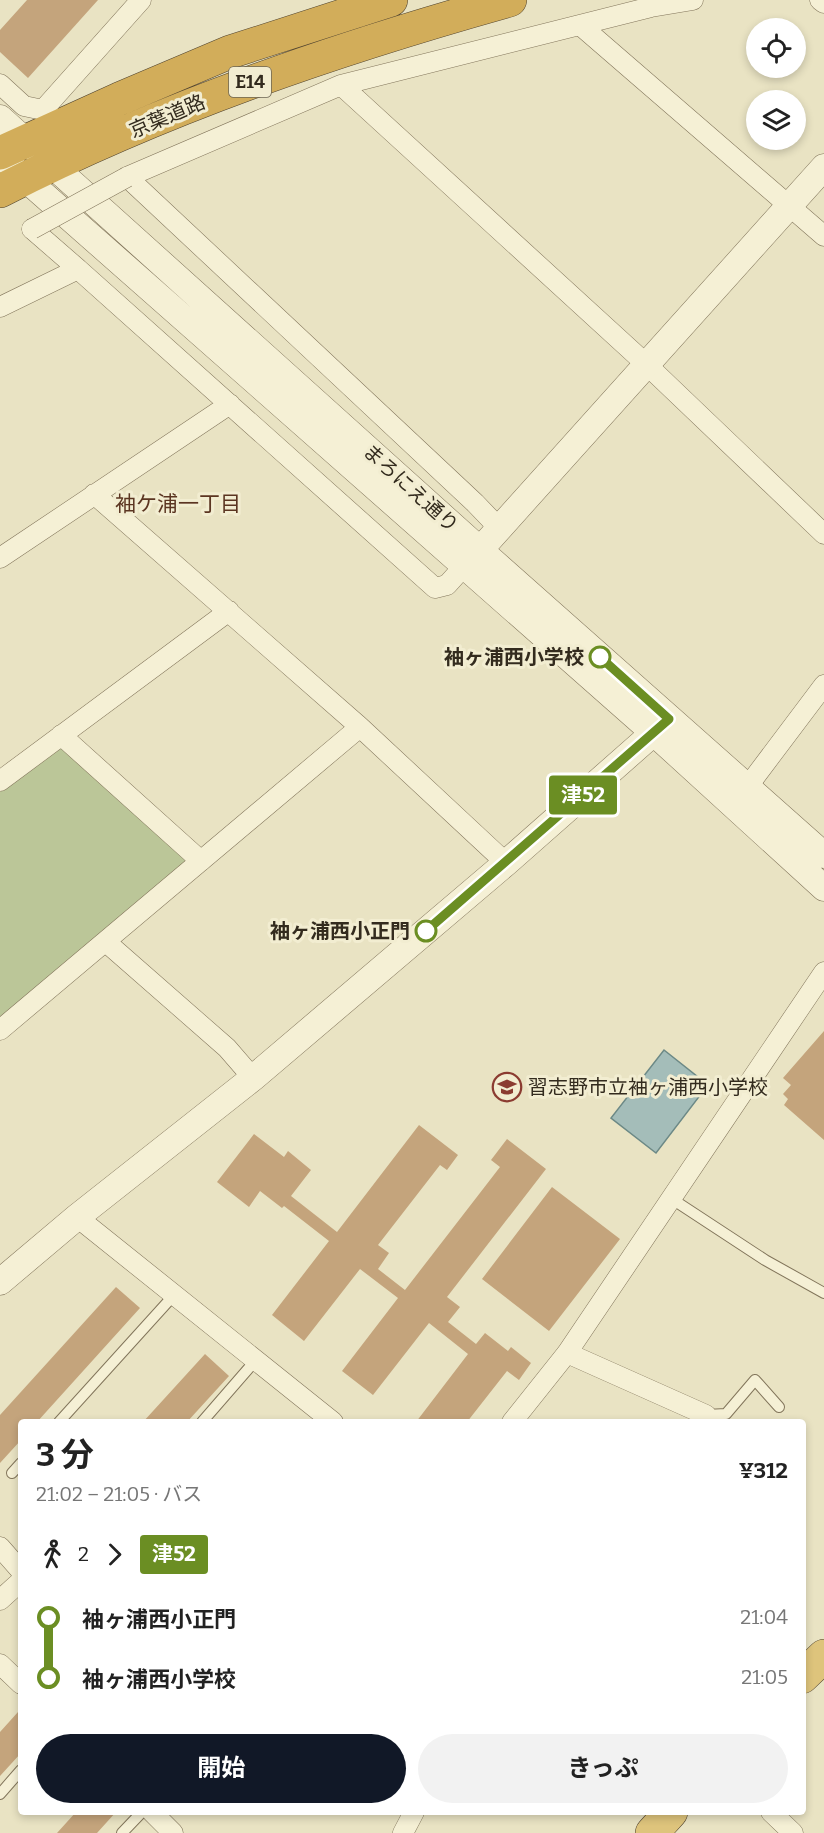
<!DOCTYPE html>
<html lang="ja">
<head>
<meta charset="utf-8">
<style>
  :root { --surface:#fff; --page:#f2f2f2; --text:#222; --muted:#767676; --accent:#111827 }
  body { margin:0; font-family:Bitter,"Noto Sans JP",serif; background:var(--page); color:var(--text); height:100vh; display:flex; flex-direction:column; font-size:22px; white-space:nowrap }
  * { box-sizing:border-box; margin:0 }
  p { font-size:20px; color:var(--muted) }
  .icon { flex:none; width:33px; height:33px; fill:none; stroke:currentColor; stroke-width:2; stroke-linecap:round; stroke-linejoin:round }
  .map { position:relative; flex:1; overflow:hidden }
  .side { position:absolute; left:18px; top:1419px; width:788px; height:396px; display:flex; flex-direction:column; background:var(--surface); border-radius:6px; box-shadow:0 3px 9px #0003 }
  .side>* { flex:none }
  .badge { padding:0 12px; border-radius:4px; font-size:21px; line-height:39px }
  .fabs { position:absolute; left:746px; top:18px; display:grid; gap:12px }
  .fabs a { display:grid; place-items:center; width:60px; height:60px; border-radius:50%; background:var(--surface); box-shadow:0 3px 9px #0003; font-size:30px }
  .map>.badge { position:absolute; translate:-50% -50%; box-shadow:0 0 0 3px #fff }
  .legs { display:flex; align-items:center; gap:9px; height:66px; padding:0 18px; font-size:20px }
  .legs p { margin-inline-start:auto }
  .headline { display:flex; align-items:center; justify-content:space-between; height:102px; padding:0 18px }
  h1 { font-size:33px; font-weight:700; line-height:45px }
  .cta { display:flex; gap:12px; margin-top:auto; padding:12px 18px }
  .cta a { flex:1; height:69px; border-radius:36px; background:var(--accent); color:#fff; font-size:24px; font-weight:700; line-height:69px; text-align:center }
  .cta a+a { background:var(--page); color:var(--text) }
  ul { padding:0 18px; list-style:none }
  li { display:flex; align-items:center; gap:21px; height:60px; font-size:22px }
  li i { display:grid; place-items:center; width:9px; height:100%; margin:0 8px; background:currentColor }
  li i::after { content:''; width:15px; height:15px; margin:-8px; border:4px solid; border-radius:50%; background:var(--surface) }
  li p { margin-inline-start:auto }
  li:first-child i { background:linear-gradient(#0000 50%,currentColor 0) }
  li:last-child i { background:linear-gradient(currentColor 50%,#0000 0) }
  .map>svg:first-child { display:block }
</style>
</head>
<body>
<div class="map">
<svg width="824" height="1833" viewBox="0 0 824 1833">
  <rect width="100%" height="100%" fill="#e9e3c3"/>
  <!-- green -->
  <path fill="#bbc698" d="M 62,745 L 188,860 L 0,1018 L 0,792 Z"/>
  <!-- water -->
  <path fill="#a4bdb9" stroke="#6c8986" stroke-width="1.5" d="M 664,1050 L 708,1085 L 656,1153 L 611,1118 Z"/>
  <!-- building -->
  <path fill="#c4a47c" d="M 27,0 L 98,0 L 28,78 L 0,52 L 0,30 Z
    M 824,1031 L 824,1140 L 784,1105 L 788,1099 L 783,1094 L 791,1085 L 783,1078 Z
    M 419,1125 L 458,1155 L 447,1170 L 440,1165 L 378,1245 L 389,1253 L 378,1269 L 405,1290 L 500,1167 L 491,1160 L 507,1139 L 546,1169 L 447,1297 L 460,1307 L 448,1322 L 476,1344 L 485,1333 L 508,1351 L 511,1347 L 531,1363 L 519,1380 L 507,1371 L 467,1422 L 416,1422 L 468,1354 L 429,1323 L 373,1395 L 342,1371 L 398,1298 L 360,1269 L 304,1341 L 272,1315 L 329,1241 L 284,1206 L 282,1208 L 260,1191 L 249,1207 L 217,1182 L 254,1134 L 284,1157 L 288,1151 L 311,1170 L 291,1196 L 337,1232 Z
    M 552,1187 L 620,1239 L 549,1331 L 482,1279 Z
    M 116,1287 L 140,1308 L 37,1422 L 21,1422 L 21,1440 L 0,1463 L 0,1415 Z
    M 205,1354 L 229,1376 L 187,1422 L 143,1422 Z
    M 18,1712 L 21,1714 L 21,1753 L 0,1776 L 0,1732 Z
    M 76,1812 L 116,1812 L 97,1833 L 57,1833 Z"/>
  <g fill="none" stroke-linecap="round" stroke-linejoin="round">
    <!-- service casing -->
    <g stroke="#82755b" stroke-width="12">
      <path id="service" d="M 672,1199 L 765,1260 L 824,1293
        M 706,1415 L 726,1414 L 755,1380 L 779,1407
        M 59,1422 L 174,1295
        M 202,1422 L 255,1361
        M 12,1473 L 21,1463
        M 0,1794 L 21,1770
        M 122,1833 L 142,1812"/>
    </g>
    <!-- minor casing -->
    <g stroke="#82755b" stroke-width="21">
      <path id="minor" d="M 820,0 L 824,3
        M 580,25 L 824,236
        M 0,84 L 24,106 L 43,110 L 141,0
        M 341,85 L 646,364 L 824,534
        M 32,229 L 78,269
        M 0,307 L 78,269 L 435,588 L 447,585 L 465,565
        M 94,494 L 360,727 L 506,863
        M 499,528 L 475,503 L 127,177 L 341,85 L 651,7 L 693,0
        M 0,558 L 230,404
        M 61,735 L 201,861
        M 0,781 L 229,611
        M 739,798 L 824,685
        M 106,942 L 227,1048 L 253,1078
        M 0,1030 L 360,727
        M 77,1217 L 333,1422
        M 567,1353 L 706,1415 L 700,1422
        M 512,1422 L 567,1353 L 824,972
        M 0,1547 L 21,1571
        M 0,1600 L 21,1581
        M 0,1664 L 21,1684
        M 152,1812 L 173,1833
        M 771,1812 L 793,1833
        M 403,1833 L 414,1812"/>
    </g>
    <!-- tertiary casing -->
    <g stroke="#82755b" stroke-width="27">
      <path id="tertiary" d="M 0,118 L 480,550 L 824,855
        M 12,167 L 654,733 L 824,888
        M 470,561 L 824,167
        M 0,1282 L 77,1217 L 253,1078 L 506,863 L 667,721"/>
    </g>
    <!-- trunk casing -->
    <g stroke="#50432f" stroke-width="34">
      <path id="trunk" d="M 802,1677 L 824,1656
        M 652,1833 L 671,1812"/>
    </g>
    <!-- motorway casing -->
    <g stroke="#50432f" stroke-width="34">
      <path id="motorway" d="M 0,153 L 119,99 L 230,52 L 391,0
        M 0,191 C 162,108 335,49 510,0"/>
    </g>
    <!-- service -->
    <use href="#service" stroke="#f5f0d5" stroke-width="10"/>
    <!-- minor -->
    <use href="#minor" stroke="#f5f0d5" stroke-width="20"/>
    <!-- tertiary -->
    <use href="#tertiary" stroke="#f5f0d5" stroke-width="26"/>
    <!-- trunk -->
    <use href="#trunk" stroke="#dec47c" stroke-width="33"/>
    <!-- motorway -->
    <use href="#motorway" stroke="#d2ad5a" stroke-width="33"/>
    <!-- minor-bridge casing -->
    <g stroke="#82755b" stroke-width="21" stroke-linecap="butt">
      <path id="minor-bridge" d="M 32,229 L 127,177"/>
    </g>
    <!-- minor-bridge -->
    <use href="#minor-bridge" stroke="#f5f0d5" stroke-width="20"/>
  </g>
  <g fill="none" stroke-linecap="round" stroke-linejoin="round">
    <!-- line-1 casing -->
    <g stroke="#fff" stroke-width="14">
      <path id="line-1" d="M 426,931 L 669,719 L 600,657"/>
    </g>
    <!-- line-1 -->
    <use href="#line-1" stroke="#6b8e23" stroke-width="9"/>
  </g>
  <!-- icons -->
  <defs>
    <g id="school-ring" transform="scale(1.5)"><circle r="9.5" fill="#f2edd1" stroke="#8b3c31" stroke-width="1.5"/><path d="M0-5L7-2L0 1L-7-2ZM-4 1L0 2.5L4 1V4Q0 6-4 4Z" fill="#8b3c31"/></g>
  </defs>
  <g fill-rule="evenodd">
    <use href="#school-ring" x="507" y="1087"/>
  </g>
  <!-- markers -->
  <g fill="#fff" stroke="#6b8e23" stroke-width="3">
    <circle cx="600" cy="657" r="10"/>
    <circle cx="426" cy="931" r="10"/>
  </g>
  <g text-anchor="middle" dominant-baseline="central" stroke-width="6" stroke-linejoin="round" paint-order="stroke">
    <!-- shield labels -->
    <rect fill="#f2edd1" stroke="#6c6554" stroke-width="1.5" x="229" y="67" width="42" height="30" rx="4.5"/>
    <g font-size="18" font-weight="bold" fill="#332b1e">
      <text x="250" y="82">E14</text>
    </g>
    <!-- street labels -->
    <g font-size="20" fill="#332b1e" stroke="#f2edd1">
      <text transform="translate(167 116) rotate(-23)">京葉道路</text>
      <text transform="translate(411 488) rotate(42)">まろにえ通り</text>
    </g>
    <!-- stop labels -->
    <g font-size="20" font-weight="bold" fill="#332b1e" stroke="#f2edd1" text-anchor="end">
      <text x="584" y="657">袖ヶ浦西小学校</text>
      <text x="410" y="931">袖ヶ浦西小正門</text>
    </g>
    <!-- poi labels -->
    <g font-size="20" fill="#332b1e" stroke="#f2edd1" text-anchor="start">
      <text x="528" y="1087">習志野市立袖ヶ浦西小学校</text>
    </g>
    <!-- neighbourhood labels -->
    <g font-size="21" fill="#5b3521" stroke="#f2edd1">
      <text x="178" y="504">袖ケ浦一丁目</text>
    </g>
  </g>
</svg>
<div class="fabs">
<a><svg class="icon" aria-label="locate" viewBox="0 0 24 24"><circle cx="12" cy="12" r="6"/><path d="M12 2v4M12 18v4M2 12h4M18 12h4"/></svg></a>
<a><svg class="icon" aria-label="layers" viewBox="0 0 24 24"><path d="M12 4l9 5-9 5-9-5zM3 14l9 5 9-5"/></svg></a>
</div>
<b class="badge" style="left:583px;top:795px;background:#6b8e23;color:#fff">津52</b>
<section class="side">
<div class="headline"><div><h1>3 分</h1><p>21:02 – 21:05 · バス</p></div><b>¥312</b></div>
<div class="legs"><svg class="icon" aria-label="walk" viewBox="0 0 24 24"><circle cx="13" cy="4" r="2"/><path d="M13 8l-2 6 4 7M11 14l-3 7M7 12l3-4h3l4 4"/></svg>2<svg class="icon" aria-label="forward" viewBox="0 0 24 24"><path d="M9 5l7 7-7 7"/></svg><b class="badge" style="background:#6b8e23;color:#fff">津52</b></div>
<ul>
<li><i style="color:#6b8e23"></i><b>袖ヶ浦西小正門</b><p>21:04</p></li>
<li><i style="color:#6b8e23"></i><b>袖ヶ浦西小学校</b><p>21:05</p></li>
</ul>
<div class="cta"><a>開始</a><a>きっぷ</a></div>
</section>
</div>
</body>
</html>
